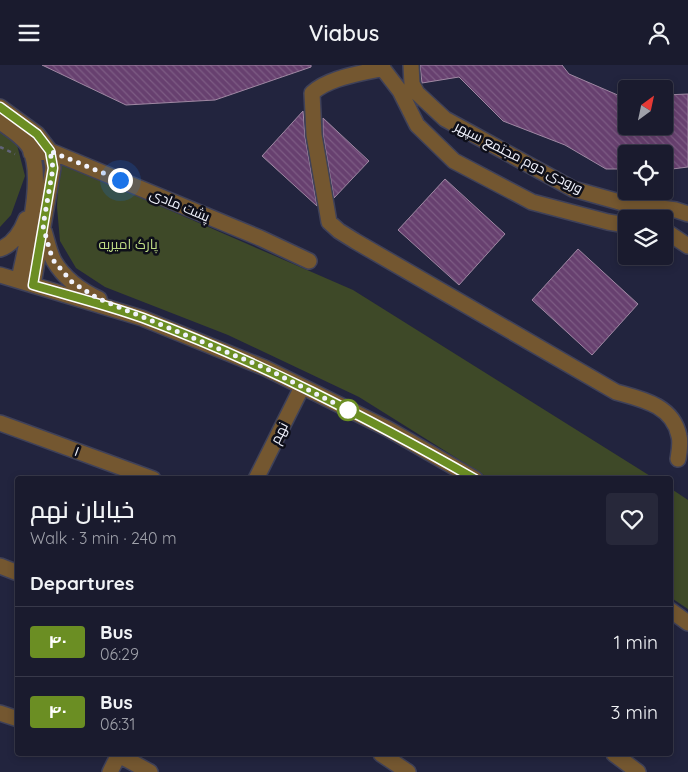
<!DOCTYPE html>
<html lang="en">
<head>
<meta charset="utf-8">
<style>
  :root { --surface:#1a1b2e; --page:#27283a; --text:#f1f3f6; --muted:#9fa1aa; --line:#38394a }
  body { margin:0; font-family:Quicksand,Cairo,sans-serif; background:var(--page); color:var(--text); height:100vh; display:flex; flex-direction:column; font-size:19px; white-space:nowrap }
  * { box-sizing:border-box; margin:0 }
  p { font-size:16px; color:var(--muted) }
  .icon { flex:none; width:28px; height:28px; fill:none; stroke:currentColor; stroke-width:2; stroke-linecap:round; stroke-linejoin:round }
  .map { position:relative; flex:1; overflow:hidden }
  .drawer { position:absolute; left:15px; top:411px; width:658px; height:280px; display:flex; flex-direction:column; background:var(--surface); border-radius:5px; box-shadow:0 2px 8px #0003,0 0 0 1px var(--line) }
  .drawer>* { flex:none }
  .badge { padding:0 10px; border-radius:4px; font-size:18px; line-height:32px }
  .needle { width:32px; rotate:33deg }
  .fabs { position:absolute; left:618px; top:15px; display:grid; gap:10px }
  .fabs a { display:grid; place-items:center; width:55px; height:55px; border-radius:5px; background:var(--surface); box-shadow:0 2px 8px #0003,0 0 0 1px var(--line); font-size:25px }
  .you { position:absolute; width:25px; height:25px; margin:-12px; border:4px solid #fff; border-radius:50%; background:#1a73e8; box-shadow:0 0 0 8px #1a73e833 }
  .map>.badge { position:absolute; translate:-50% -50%; box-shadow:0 0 0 2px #fff }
  h2 { padding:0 15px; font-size:19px; line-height:45px }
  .round { display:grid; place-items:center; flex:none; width:52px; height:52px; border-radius:5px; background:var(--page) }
  .overview { display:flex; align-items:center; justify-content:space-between; height:85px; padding:0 15px }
  h1 { font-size:24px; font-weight:600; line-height:38px }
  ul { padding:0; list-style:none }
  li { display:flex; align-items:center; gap:15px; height:70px; padding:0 15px; border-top:1px solid var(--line) }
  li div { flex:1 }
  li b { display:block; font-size:19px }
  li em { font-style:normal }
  li .badge { min-width:55px; font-weight:700; text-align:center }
  header { display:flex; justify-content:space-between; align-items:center; height:65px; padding:0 15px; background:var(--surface); font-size:22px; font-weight:600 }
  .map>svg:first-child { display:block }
</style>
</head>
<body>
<header><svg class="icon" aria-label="menu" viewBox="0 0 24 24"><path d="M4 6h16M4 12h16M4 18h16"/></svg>Viabus<svg class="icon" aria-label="person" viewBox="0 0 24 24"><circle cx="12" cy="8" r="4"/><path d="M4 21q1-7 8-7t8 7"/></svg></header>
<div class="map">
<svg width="688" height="707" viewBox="0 0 688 707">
  <defs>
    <pattern id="building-back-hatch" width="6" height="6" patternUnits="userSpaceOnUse" patternTransform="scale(1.25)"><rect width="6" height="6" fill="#67406f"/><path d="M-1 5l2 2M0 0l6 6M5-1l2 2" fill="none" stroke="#7d5c84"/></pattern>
  </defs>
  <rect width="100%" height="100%" fill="#22243e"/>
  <!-- green -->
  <path fill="#3e4928" d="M 0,65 L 16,76 L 25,111 L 11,150 L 0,162 Z
    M 59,97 L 353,225 L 655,414 L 490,414 L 359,332 L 228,270 L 105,222 L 76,203 L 60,176 L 57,142 Z
    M 670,423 L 688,435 L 688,544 L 670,532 Z"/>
  <!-- building -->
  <path fill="url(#building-back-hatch)" stroke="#9f88a3" d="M 42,0 L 311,0 L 311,2 L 215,35 L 126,40 Z
    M 420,0 L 562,0 L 569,9 L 620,31 L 626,31 L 626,61 L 664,61 L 664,30 L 688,29 L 688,102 L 664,105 L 664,89 L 626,89 L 626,104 L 606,104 L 565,80 L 503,56 L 459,12 L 422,18 Z
    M 303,46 L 305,72 L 317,141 L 262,91 Z
    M 323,53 L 369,96 L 334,133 L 323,69 Z
    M 445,114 L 505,169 L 459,220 L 398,165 Z
    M 578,184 L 638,239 L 592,290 L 532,235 Z"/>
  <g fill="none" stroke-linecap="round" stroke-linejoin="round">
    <!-- minor casing -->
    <g stroke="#3f4159" stroke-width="18">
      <path id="minor" d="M 380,0 L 400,26 L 417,60 L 454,96 L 532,137 L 608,157 L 626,160
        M 411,0 L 412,19 L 417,28 L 445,54 L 573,124 L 623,138 L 676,145 L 688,149
        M 383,3 C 360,9 330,12 312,28 L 314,70 L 329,157 L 339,166 L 355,176 L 616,327 C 641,334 673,340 679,371 C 681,378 679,387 678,394
        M 0,42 L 37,69 L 50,86 L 53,103 L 33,220
        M 0,57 C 10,64 23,72 29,82 C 46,111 25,183 19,215
        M 31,88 L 50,86 L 260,173 L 309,196
        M 664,165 L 688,181
        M 44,166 C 47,175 49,187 54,196 C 64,213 82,226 99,234
        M 0,184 C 14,179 21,167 26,154
        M 0,210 L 142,253 L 265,303 L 388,364 L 475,414
        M 0,358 L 153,414
        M 256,414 L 302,322
        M 0,501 L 18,508
        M 670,545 L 688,558
        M 0,648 L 18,654
        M 117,689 L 150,707
        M 381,689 L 408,707
        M 614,689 L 638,707
        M 110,707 L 119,689"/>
    </g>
    <!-- path -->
    <path stroke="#626479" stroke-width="2.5" stroke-dasharray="4 4" stroke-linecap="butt" d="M 0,82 L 15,89"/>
    <!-- minor -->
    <use href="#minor" stroke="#745730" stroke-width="15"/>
  </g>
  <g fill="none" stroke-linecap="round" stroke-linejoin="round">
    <!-- line casing -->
    <g stroke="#fff" stroke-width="11">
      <path id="line" d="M 0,42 L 37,69 L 50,86 L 53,103 L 33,220 C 70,231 107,240 143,253 C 258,296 368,353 475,414"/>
    </g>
    <!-- line -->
    <use href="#line" stroke="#6b8e23" stroke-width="8"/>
    <!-- walk -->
    <path stroke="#f1f3fd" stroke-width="5" stroke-dasharray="0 9" d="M 120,115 L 50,86 L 53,103 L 43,161 L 50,186 L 53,195 L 72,217 L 97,233 L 265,303 L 348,345"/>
  </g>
  <!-- markers -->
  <circle fill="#fff" stroke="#6b8e23" stroke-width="2.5" cx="348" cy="345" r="10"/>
  <g text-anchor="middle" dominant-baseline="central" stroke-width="5" stroke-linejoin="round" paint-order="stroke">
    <!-- street labels -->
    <g font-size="14" fill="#f1f3fd" stroke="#0e0f1a">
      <text transform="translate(519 92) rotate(27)">ورودی دوم مجتمع سپهر</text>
      <text transform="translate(180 140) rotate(23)">پشت مادی</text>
      <text transform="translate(279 368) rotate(-64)">نهم</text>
      <text transform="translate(77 386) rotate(20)">۱</text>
    </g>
    <!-- park labels -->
    <g font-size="14" fill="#bedc84" stroke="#0e0f1a">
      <text x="128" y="179">پارک امیریه</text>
    </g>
  </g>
</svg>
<div class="fabs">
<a><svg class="needle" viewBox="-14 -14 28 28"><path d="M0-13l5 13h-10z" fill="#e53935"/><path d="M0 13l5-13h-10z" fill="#9fa1aa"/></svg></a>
<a><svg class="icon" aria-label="locate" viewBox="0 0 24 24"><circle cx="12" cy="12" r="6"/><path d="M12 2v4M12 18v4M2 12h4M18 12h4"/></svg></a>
<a><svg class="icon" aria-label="layers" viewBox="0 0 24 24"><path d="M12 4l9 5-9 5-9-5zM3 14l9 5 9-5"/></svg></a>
</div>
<div class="you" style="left:120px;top:115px"></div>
<section class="drawer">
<div class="overview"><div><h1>خیابان نهم</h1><p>Walk · 3 min · 240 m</p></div><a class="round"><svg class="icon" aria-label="heart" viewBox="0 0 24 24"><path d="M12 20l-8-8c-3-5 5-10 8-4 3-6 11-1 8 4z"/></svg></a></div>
<h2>Departures</h2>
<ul>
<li><span class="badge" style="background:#6b8e23;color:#fff">۴۰</span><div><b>Bus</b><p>06:29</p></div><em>1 min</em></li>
<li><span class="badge" style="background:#6b8e23;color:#fff">۴۰</span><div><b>Bus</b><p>06:31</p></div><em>3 min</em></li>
</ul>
</section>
</div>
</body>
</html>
